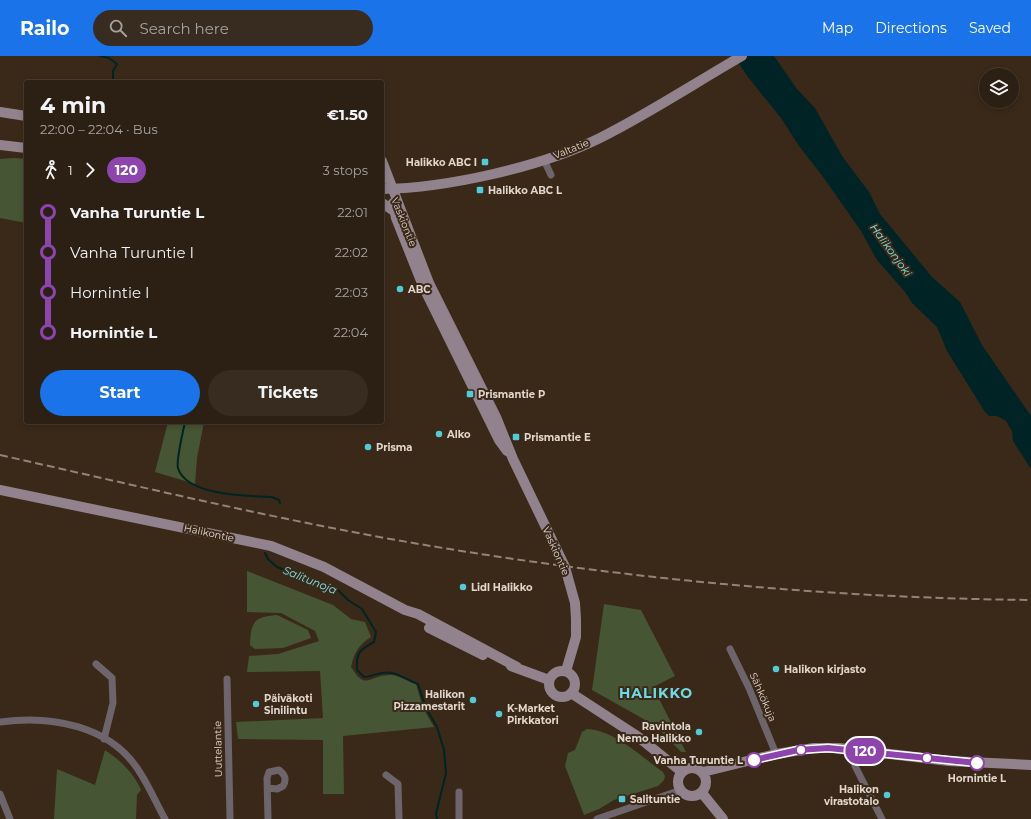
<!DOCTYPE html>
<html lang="en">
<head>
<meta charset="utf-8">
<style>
  :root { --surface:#2c1f13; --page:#382c21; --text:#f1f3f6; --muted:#a6a2a0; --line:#483d33; --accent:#1a73e8 }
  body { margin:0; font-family:Montserrat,sans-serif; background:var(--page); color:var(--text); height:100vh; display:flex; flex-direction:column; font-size:15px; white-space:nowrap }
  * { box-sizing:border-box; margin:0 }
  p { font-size:13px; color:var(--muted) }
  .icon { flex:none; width:22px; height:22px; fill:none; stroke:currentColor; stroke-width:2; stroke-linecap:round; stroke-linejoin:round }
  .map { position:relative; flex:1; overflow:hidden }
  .details { position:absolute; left:24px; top:24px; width:360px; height:344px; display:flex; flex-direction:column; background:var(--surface); border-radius:4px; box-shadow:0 2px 6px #0003,0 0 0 1px var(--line) }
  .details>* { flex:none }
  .badge { padding:0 8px; border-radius:13px; font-size:14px; line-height:26px }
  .fabs { position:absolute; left:979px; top:12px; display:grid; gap:8px }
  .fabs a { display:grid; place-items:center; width:40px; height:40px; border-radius:50%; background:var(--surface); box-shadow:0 2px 6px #0003,0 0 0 1px var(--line); font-size:20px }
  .map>.badge { position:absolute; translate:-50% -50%; box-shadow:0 0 0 2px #fff }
  .legs { display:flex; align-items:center; gap:6px; height:44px; padding:0 16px; font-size:13px }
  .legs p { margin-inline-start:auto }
  .summary { display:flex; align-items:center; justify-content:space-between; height:68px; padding:0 16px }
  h1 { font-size:22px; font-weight:700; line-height:30px }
  .primary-button { display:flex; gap:8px; margin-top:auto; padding:8px 16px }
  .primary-button a { flex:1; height:46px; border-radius:24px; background:var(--accent); color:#fff; font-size:16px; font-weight:700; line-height:46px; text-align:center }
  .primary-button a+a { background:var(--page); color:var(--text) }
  ul { padding:0 16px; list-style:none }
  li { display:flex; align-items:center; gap:14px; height:40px; font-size:15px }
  li i { display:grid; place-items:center; width:6px; height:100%; margin:0 5px; background:currentColor }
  li i::after { content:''; width:10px; height:10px; margin:-5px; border:3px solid; border-radius:50%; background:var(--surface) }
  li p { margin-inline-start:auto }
  li:first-child i { background:linear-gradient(#0000 50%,currentColor 0) }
  li:last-child i { background:linear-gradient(currentColor 50%,#0000 0) }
  header { display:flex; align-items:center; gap:24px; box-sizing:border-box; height:56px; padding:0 20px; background:var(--accent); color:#fff }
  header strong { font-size:19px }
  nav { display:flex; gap:22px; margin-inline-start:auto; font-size:14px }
  .search { width:280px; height:36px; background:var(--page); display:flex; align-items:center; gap:10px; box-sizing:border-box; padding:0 14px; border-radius:22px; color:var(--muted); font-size:15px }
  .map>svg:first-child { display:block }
</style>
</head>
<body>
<header>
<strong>Railo</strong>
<div class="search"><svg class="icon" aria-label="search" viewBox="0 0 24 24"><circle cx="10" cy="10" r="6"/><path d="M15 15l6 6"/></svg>Search here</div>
<nav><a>Map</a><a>Directions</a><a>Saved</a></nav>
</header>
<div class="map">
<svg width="1031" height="763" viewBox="0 0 1031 763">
  <rect width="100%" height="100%" fill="#3a2919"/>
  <!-- green -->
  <path fill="#465533" d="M 14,102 L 26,103 L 26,167 L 0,162 L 0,103 Z
    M 168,366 L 204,366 L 197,402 L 195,428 L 155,416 Z
    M 247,515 L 333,549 L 351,563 L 365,566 L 371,581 C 359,588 354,597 351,611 C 366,635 368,620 389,619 C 397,618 408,625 416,628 L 423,652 L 434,671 L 343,680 L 344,738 L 323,738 L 323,684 L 238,683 L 236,666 L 323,662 L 320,615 L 247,616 L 249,600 L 278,598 L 319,585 L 315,575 L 281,557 L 247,556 Z
    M 604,548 L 641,554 L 675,620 L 653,631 L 686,696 L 681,696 L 656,670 L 592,634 Z
    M 277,559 L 308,574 L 311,582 L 283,592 L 255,593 L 250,589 C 251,566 253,561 277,559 Z
    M 587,673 C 616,675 640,700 663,716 L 665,720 L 664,724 L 658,730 L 614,744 L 599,753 L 584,759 L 565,710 L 568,697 L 575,694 L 582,676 Z
    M 105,694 C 121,705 133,716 141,734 L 137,739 L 136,763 L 54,763 L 57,713 L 95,729 Z"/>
  <!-- water -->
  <path fill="#002325" d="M 734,0 L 774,0 L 797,33 L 815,52 L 842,100 L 869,136 L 880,158 L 932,221 L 960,246 L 982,289 L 1031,360 L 1031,413 L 1013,385 L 1012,375 L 1006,365 L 997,360 L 989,360 L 985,356 L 947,295 L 937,271 L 912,247 L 905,236 L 877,204 L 861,175 L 821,118 L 799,90 L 781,62 L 748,21 Z"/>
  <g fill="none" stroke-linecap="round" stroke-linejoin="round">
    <!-- stream -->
    <path stroke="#002325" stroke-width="2" d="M 100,0 L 109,2 L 117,8 L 113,15 L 113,26
      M 185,366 C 183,375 176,405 178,412 C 186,440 249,440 272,441 L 279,444 L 280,447
      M 265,497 L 268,503 L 277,511 L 336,532 L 348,544 L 362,553 L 376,576 L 374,586 C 359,594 356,597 357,614 L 364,621 C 374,621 381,614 392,617 C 401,619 409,625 418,628 L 426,652 L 437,671 L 444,694 L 446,717 L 436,758 L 437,763"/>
    <!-- street -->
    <path stroke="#6e646b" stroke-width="7" d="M 544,104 L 551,119
      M 730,593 L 749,632 L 776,698
      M 96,608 L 112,622 L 113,647 L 104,683
      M 227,623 L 230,763
      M 0,666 C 50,659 110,669 139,715 C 149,730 156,747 165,763
      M 853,693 L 855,710 L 882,763
      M 386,719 L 398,728 L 399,763
      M 268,732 L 277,733 L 283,730 C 287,723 285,719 279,714 L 269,716 L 267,722 L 268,763
      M 0,738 L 10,763
      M 459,763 L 459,736
      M 597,763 L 681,734"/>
    <!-- secondary -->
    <path stroke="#92828e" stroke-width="10" d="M 0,56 L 26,60
      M 0,89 L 26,92
      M 382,105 L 429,227 L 496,361 L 513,403 L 565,511 L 575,547 L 576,563 L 576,581 L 566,615
      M 382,133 C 447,132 541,111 600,82 C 648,58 695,27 742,0
      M 382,147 L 394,155
      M 393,147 L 396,162 L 423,230 L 499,384 L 507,395
      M 0,434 L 271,490 L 324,511 L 405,554 L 418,558 L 517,611
      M 429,572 L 483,599
      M 511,610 L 549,624
      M549 628a13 13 0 1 1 26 0a13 13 0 1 1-26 0Z
      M 571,637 L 637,680 L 682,716
      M678 726a14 14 0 1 1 28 0a14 14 0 1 1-28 0Z
      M 703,716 L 776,698 L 814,692 L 839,692 L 949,705 L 1031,709
      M 702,737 L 723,763"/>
    <!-- rail -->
    <path stroke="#928477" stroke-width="2" stroke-dasharray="8 4" stroke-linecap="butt" d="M 0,399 C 143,431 286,466 431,490 C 629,523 830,542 1031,544"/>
  </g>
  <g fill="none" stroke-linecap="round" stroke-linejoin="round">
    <!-- line-1 casing -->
    <g stroke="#fff" stroke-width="9">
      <path id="line-1" d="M 754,704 L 798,694 L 828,692 L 977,707"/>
    </g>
    <!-- line-1 -->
    <use href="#line-1" stroke="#8e44ad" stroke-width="6"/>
  </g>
  <!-- markers -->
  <g fill="#52cbd8" stroke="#3a2919" stroke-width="1.5">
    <rect x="481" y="102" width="8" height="8" rx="2"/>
    <rect x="476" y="130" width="8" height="8" rx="2"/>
    <circle cx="400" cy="233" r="4"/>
    <rect x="466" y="334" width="8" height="8" rx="2"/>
    <circle cx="439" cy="378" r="4"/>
    <rect x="512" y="377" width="8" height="8" rx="2"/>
    <circle cx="368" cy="391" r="4"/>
    <circle cx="463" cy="531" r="4"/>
    <circle cx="776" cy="613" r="4"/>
    <circle cx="473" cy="644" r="4"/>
    <circle cx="256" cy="648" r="4"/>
    <circle cx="499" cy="658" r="4"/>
    <circle cx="699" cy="676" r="4"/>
    <circle cx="887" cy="739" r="4"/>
    <rect x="618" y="739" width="8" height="8" rx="2"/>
  </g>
  <g fill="#fff" stroke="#8e44ad" stroke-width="2">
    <circle cx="801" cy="694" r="5"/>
    <circle cx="927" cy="702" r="5"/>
    <circle cx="754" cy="704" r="7"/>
    <circle cx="977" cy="707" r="7"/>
  </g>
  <g text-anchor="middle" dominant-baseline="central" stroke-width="4" stroke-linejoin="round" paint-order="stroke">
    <!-- street labels -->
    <g font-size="10" fill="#e1d6cc" stroke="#3a2919">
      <text transform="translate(571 93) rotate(-22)">Valtatie</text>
      <text transform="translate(404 166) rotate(68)">Vaskiontie</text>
      <text transform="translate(209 477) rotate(12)">Halikontie</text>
      <text transform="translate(556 495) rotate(66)">Vaskiontie</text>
      <text transform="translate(763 641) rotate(67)">Sähkökuja</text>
      <text transform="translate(218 693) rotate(-91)">Uuttelantie</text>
    </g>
    <!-- poi labels -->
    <g font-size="10" font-weight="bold" fill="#e1d6cc" stroke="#3a2919" text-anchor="start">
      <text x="477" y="106" text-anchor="end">Halikko ABC I</text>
      <text x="488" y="134">Halikko ABC L</text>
      <text x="408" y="233">ABC</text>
      <text x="478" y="338">Prismantie P</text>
      <text x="447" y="378">Alko</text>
      <text x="524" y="381">Prismantie E</text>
      <text x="376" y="391">Prisma</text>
      <text x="471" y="531">Lidl Halikko</text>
      <text x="784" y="613">Halikon kirjasto</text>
      <text x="465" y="638" text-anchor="end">Halikon<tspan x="465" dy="12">Pizzamestarit</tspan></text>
      <text x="264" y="642">Päiväkoti<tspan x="264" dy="12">Sinilintu</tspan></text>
      <text x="507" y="652">K-Market<tspan x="507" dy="12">Pirkkatori</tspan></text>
      <text x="691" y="670" text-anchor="end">Ravintola<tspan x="691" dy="12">Nemo Halikko</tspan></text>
      <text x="879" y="733" text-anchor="end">Halikon<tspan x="879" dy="12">virastotalo</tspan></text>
      <text x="630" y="743">Salituntie</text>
    </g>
    <!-- stop labels -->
    <g font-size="10" font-weight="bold" fill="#e1d6cc" stroke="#3a2919" text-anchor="end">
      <text x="743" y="704">Vanha Turuntie L</text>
      <text x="977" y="722" text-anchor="middle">Hornintie L</text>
    </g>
    <!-- water labels -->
    <g font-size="11" font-style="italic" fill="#7ce5ea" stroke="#3a2919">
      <text transform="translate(891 194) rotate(54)">Halikonjoki</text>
      <text transform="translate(310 524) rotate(22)">Salitunoja</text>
    </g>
    <!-- district labels -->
    <g font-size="14" font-weight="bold" letter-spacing="1" fill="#6fdbe6" stroke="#3a2919">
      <text x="656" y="637">HALIKKO</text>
    </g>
  </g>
</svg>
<div class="fabs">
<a><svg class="icon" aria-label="layers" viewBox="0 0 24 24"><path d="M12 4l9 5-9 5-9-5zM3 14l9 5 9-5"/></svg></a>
</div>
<b class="badge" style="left:865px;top:695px;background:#8e44ad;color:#fff">120</b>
<section class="details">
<div class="summary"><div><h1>4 min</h1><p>22:00 – 22:04 · Bus</p></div><b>€1.50</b></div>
<div class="legs"><svg class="icon" aria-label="walk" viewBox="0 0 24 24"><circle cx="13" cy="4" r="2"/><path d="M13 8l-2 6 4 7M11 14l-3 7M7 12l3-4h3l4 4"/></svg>1<svg class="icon" aria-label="forward" viewBox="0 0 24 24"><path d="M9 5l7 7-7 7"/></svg><b class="badge" style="background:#8e44ad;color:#fff">120</b><p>3 stops</p></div>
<ul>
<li><i style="color:#8e44ad"></i><b>Vanha Turuntie L</b><p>22:01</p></li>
<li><i style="color:#8e44ad"></i><span>Vanha Turuntie I</span><p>22:02</p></li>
<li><i style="color:#8e44ad"></i><span>Hornintie I</span><p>22:03</p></li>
<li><i style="color:#8e44ad"></i><b>Hornintie L</b><p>22:04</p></li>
</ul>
<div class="primary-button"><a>Start</a><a>Tickets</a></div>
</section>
</div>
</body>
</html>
